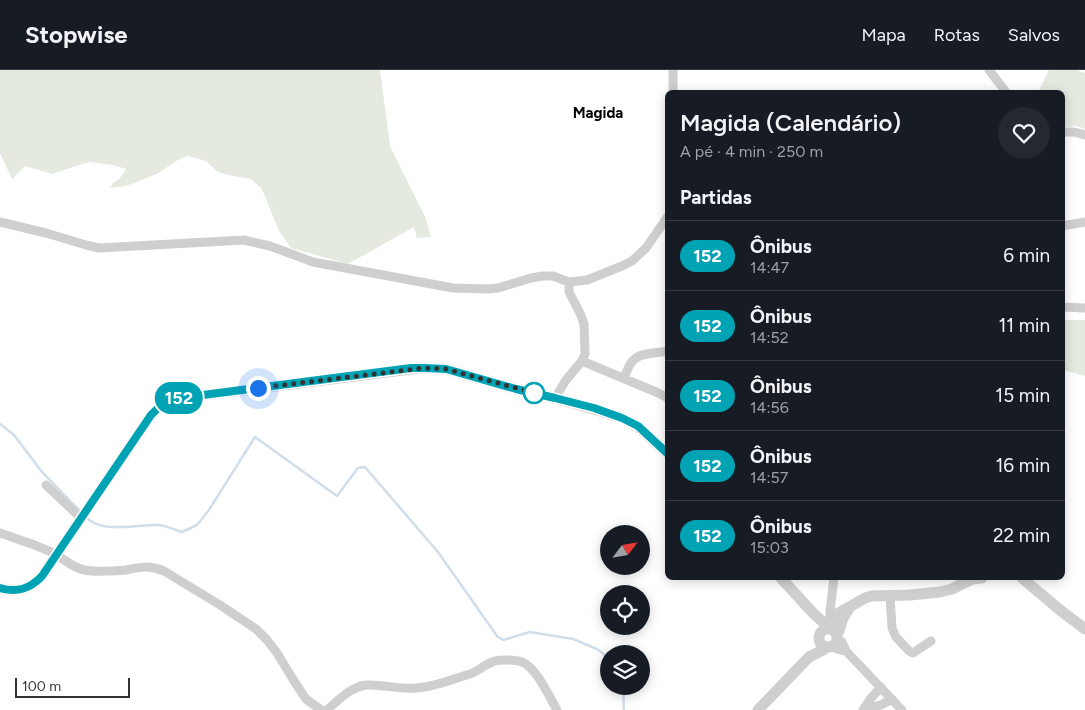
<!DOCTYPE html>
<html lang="pt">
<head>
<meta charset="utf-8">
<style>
  :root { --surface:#171b24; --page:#242831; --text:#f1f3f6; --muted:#9ea1a6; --line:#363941 }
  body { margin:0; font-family:Figtree,sans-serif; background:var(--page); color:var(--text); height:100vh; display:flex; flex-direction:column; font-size:19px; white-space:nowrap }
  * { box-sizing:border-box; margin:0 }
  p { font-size:16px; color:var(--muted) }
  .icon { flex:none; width:28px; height:28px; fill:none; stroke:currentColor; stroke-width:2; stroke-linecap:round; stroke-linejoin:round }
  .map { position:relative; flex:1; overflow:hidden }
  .drawer { position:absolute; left:665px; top:20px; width:400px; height:490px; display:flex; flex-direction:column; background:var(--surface); border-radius:8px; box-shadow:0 2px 12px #0003 }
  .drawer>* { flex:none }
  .badge { padding:0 10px; border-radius:16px; font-size:18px; line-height:32px }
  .needle { width:32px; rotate:59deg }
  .controls { position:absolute; left:600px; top:455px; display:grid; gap:10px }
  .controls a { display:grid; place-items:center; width:50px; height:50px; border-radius:50%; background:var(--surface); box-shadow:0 2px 12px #0003; font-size:25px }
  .scale { position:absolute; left:15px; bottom:12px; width:115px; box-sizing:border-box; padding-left:5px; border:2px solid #323232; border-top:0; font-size:14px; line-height:18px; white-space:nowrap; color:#323232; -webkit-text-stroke:4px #fff; paint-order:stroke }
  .you { position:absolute; width:25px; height:25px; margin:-12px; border:4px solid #fff; border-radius:50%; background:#1a73e8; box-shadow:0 0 0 8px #1a73e833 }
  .map>.badge { position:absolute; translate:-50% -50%; box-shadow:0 0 0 2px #fff }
  h2 { padding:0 15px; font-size:19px; line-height:45px }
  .round { display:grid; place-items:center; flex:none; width:52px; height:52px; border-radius:26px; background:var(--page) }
  .headline { display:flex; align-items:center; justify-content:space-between; height:85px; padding:0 15px }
  h1 { font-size:24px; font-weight:600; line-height:38px }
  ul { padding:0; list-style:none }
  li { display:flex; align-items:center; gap:15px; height:70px; padding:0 15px; border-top:1px solid var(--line) }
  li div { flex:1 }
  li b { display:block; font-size:19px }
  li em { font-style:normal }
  li .badge { min-width:55px; font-weight:700; text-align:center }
  header { display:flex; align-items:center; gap:30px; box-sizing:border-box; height:70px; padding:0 25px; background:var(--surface); border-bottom:1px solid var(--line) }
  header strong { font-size:24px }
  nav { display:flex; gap:28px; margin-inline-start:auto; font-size:18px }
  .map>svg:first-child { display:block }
</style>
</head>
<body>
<header>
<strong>Stopwise</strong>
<nav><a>Mapa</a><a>Rotas</a><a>Salvos</a></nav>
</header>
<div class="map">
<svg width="1085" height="640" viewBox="0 0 1085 640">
  <rect width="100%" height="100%" fill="#fff"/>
  <!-- green -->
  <path fill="#e4eadf" d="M 0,0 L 380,0 L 390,76 L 426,149 L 431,167 L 417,168 L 414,157 L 348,194 L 291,178 L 279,161 L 262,119 L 251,109 L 233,106 L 218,102 L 206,91 L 187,86 L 176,91 L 157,104 L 126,116 L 110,118 L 113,113 L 120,108 L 126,99 L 113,95 L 89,92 L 52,104 L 25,96 L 12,109 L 0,83 Z
    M 1049,0 L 1077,0 L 1085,3 L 1085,59 L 1076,56 L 1063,57 L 1062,22 L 1038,22 Z
    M 1062,250 L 1085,250 L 1085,306 L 1063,300 Z"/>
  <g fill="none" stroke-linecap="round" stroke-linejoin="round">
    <!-- stream -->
    <path stroke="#d0deea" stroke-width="2.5" d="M 0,354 L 14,365 L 42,402 L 81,442
      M 87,448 C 102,464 139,454 159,455 C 167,456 175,460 182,462 L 197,455 L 209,440 L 255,367 L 337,426 L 358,398 L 365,397 L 438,482 L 497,566 L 503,570 L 530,562 L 573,569 L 597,579 L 609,588
      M 623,616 L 624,640"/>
    <!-- minor -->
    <path stroke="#cfcfcf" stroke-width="9" d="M 673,0 L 673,22
      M 989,0 L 1006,22
      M 1062,62 L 1074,62 L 1085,65
      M 0,152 L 46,163 L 86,175 L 99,178 L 244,170 L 270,176 L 313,192 L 453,218 L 489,219 L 498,218 L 531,208 L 543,206 L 553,206 L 569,212
      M 1062,156 L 1085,152
      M 1062,237 L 1085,238
      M 582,291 L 656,322 L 668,328
      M 624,309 C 632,281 642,285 668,281
      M 555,328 L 566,310 L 582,291 L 585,284 L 584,254 L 580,243 L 569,222 L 569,212 L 587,210 L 622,196 L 632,191 L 646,178 L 668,146
      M 46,415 L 81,448
      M 0,463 C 17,469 35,474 51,482 C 63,487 70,497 84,500 C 94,502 116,501 126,500 C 140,497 150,495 164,501 L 220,535 L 256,559 L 267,570 L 277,583 L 294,611 L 306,629 L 321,640
      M 890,525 L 892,558 L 896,567 L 909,581 L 913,583 L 931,571
      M 830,554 L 830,541 L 834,508
      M 837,568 L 842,572 L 846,581 L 902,640
      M 832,576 L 837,579 L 846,581
      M 864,639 L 881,635 L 892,629
      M 327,640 C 338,630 351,617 366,615 C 383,614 400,620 417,618 C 435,617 453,609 470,604 C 479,601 486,593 495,591 C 498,590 503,590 506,590 C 512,590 517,590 522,592 C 537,598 549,627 557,640
      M 863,640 L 871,628 L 881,617"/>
    <!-- tertiary -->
    <path stroke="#cfcfcf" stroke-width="11" d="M 781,508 L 812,542 L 824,553 L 827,559
      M 1022,508 L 1060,540 L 1085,559
      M 0,518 C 17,523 30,519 42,506 L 151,345 L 163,334 L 180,328 L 411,299 L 424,298 L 446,299 L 516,319 L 555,328 L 594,339 L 622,348 L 637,356 L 668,384
      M819 568a9 9 0 1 1 18 0a9 9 0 1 1-18 0Z
      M 829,559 L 830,554 L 837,544 L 865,528 L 872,526 L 910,525 L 940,522 L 952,519 L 972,509 L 982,508
      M 836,564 L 839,561 L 843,548 L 850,537
      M 758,640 L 809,587 L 823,580 L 826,577"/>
  </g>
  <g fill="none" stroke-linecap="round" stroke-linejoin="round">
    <!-- line casing -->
    <g stroke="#fff" stroke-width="11">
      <path id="line" d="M 0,518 C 17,523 30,519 42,506 L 151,345 C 159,336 168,330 180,328 L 411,298 L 424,298 L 446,299 L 516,319 L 555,328 L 594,338 L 622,348 L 638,356 L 668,384"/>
    </g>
    <!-- line -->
    <use href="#line" stroke="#00a3b4" stroke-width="8"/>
    <!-- walk -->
    <path stroke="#323232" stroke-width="5" stroke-dasharray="0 9" d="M 258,318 L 424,298 L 446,299 L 538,324 L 534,323"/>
  </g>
  <!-- markers -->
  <circle fill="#fff" stroke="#00a3b4" stroke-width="2.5" cx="534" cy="323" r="10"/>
  <g text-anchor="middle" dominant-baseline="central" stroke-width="5" stroke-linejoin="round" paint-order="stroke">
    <!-- neighbourhood labels -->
    <g font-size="15" font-weight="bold" fill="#000" stroke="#fff">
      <text x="598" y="43">Magida</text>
    </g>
  </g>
</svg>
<div class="controls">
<a><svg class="needle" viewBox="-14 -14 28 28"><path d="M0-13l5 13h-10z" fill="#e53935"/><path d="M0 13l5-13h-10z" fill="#9ea1a6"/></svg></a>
<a><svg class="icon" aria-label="locate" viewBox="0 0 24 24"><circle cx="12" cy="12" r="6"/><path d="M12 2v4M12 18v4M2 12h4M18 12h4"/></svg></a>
<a><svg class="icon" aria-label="layers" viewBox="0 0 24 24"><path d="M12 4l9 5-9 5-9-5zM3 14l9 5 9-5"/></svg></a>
</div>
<div class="scale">100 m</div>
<div class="you" style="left:258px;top:318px"></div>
<b class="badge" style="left:179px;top:328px;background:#00a3b4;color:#fff">152</b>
<section class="drawer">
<div class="headline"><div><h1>Magida (Calendário)</h1><p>A pé · 4 min · 250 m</p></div><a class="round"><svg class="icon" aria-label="heart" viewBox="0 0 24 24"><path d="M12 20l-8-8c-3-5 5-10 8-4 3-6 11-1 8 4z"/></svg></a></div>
<h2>Partidas</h2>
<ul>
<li><span class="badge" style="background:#00a3b4;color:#fff">152</span><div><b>Ônibus</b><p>14:47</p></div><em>6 min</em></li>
<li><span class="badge" style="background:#00a3b4;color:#fff">152</span><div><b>Ônibus</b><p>14:52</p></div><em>11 min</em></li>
<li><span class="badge" style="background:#00a3b4;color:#fff">152</span><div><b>Ônibus</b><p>14:56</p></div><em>15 min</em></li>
<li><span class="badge" style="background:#00a3b4;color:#fff">152</span><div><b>Ônibus</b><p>14:57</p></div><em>16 min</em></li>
<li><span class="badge" style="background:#00a3b4;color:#fff">152</span><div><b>Ônibus</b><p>15:03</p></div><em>22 min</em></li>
</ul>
</section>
</div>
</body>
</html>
